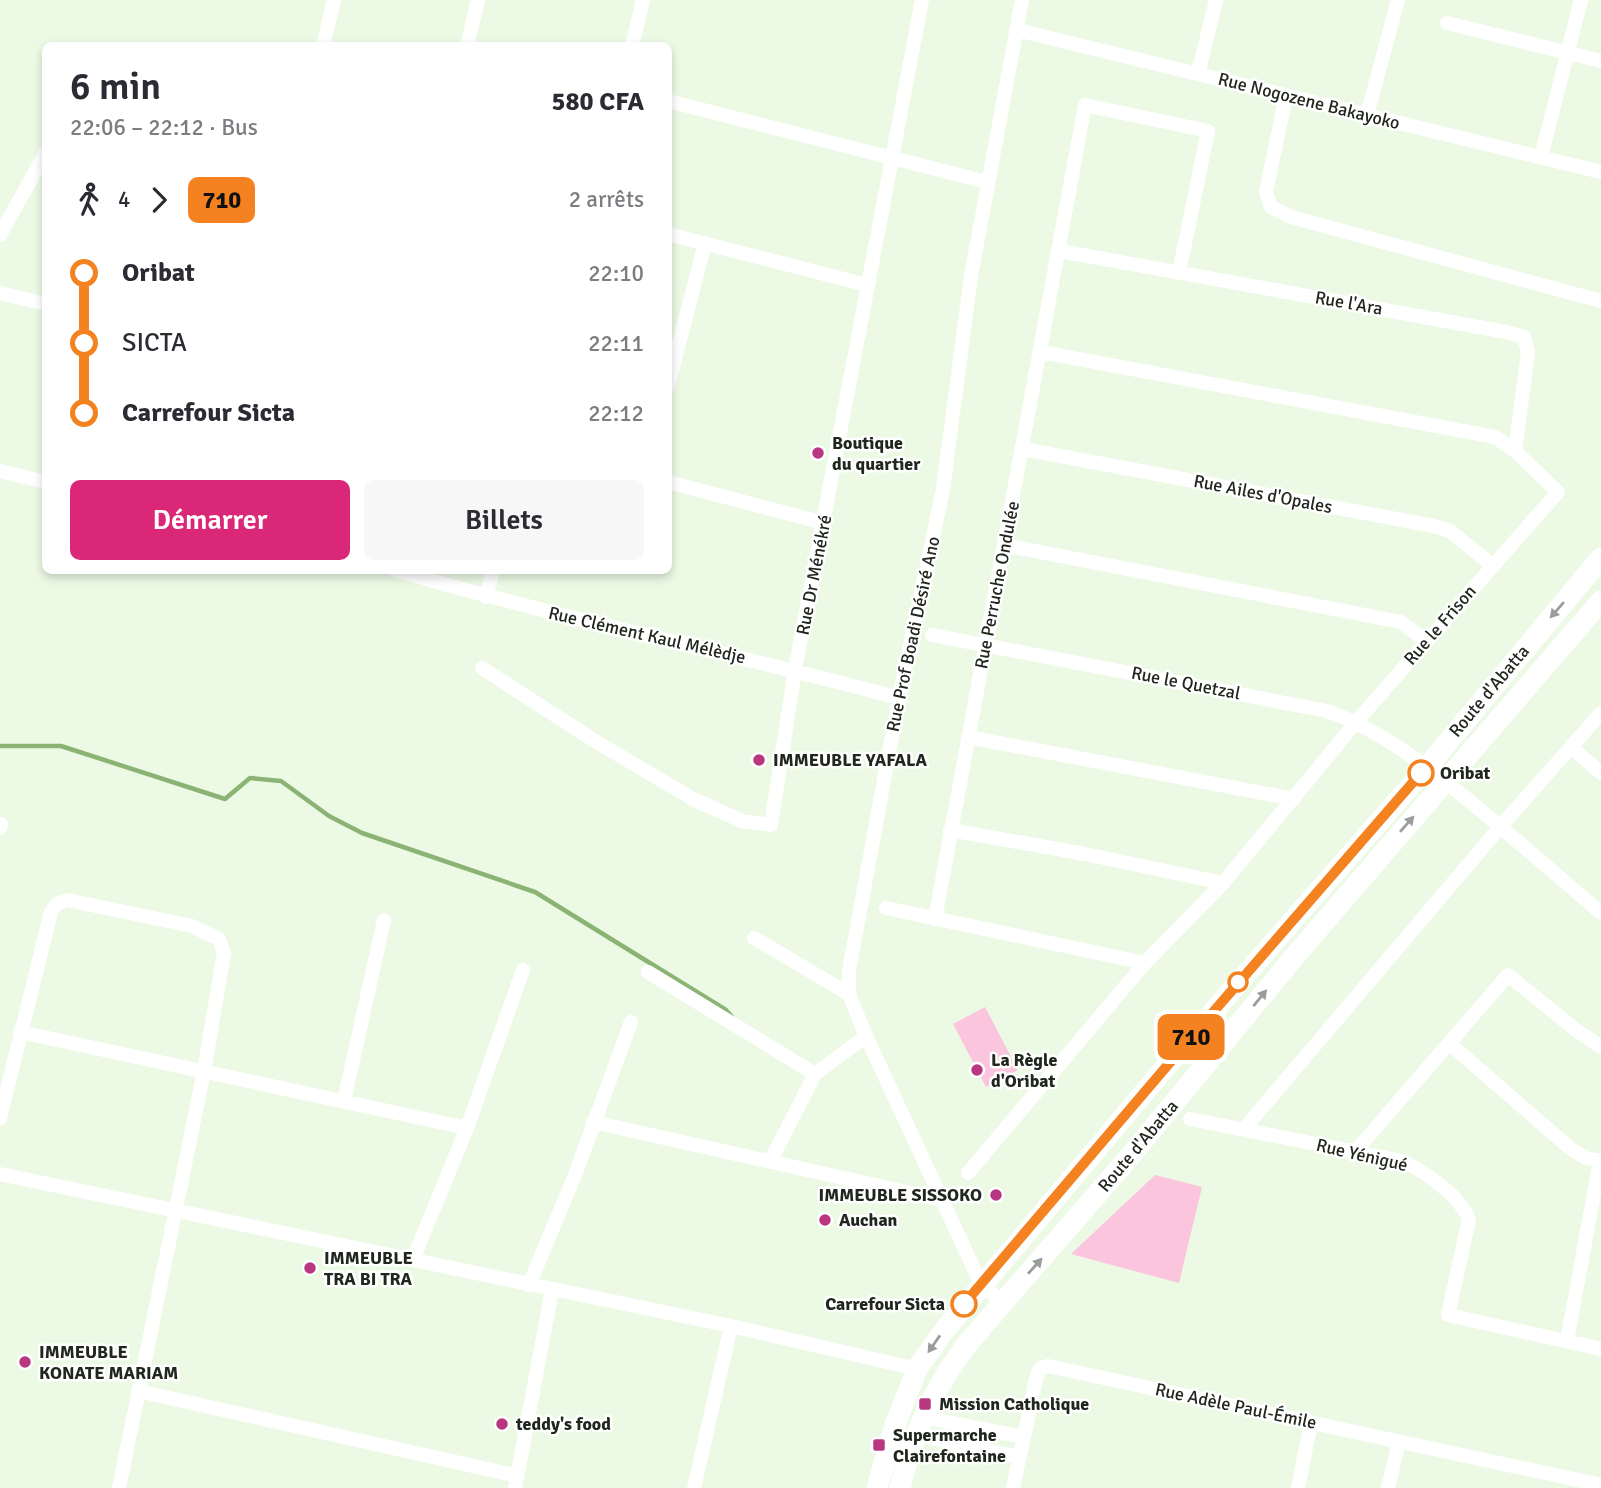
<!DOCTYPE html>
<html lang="fr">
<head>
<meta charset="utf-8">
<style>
  :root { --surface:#fff; --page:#f7f7f7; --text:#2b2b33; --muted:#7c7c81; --accent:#db2777 }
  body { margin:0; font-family:Signika,sans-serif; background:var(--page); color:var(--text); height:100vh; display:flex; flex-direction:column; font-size:26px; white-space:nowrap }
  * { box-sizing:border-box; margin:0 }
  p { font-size:23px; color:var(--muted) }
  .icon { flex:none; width:38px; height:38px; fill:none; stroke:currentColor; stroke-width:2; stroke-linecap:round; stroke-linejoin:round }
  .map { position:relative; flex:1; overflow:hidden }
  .panel { position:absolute; left:42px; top:42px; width:630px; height:532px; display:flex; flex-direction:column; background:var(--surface); border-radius:10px; box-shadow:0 4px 10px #0003 }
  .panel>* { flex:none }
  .badge { padding:0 14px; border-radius:10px; font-size:24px; line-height:46px }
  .map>.badge { position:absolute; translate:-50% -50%; box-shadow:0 0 0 4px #fff }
  .legs { display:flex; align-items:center; gap:10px; height:77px; padding:0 28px; font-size:23px }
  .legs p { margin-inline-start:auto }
  .head { display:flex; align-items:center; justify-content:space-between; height:119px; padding:0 28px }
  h1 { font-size:38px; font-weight:600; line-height:52px }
  .primary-button { display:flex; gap:14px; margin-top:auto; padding:14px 28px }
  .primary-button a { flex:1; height:80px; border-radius:10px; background:var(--accent); color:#fff; font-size:28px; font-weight:600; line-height:80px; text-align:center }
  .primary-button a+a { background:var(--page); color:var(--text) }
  ul { padding:0 28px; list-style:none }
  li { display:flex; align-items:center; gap:24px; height:70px; font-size:26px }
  li i { display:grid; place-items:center; width:10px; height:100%; margin:0 9px; background:currentColor }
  li i::after { content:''; width:18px; height:18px; margin:-9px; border:5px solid; border-radius:50%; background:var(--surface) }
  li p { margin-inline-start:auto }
  li:first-child i { background:linear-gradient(#0000 50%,currentColor 0) }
  li:last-child i { background:linear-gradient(currentColor 50%,#0000 0) }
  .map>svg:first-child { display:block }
</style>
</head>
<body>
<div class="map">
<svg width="1601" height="1488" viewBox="0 0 1601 1488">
  <rect width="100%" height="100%" fill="#ecfae5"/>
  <!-- green -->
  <path fill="#fac5dd" d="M 985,1007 L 1018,1070 L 986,1087 L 953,1024 Z
    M 1155,1175 L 1202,1187 L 1179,1283 L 1071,1254 Z"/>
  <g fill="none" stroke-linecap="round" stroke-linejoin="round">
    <!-- stream -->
    <path stroke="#8bb374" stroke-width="4.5" d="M 0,746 L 61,746 L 225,799 L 250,778 L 281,781 L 329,816 L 362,833 L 535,892 L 726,1010 L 732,1017"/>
    <!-- street -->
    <path stroke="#fff" stroke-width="14" d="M 1447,23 L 1601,61
      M 1017,30 L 1601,172
      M 323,46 L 334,0
      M 467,46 L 478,0
      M 632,46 L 643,0
      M 1198,74 L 1216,0
      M 1286,95 L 1266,192 L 1271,207 L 1291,217 L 1601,301
      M 668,101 L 987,182
      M 1367,115 L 1398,0
      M 1541,157 L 1581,0
      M 668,234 L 867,285
      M 0,235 L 46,152
      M 1060,251 L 1506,332 L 1524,337 L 1528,352 L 1515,451
      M 0,293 L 46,304
      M 668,386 L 705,243
      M 1023,449 L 1434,526 L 1450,531 L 1492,565
      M 0,471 L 46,482
      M 668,482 L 824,523
      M 1004,545 L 1401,622 L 1426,641
      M 395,570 C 562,619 732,653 899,698
      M 486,597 L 493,570
      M 932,635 L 1327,711 C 1379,729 1424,764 1467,799 C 1512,836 1557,875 1601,913
      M 482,668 L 595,741 L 693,799 L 742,821 L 771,825 L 795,670 L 922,0
      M 968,737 L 1294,799
      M 1571,747 L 1601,773
      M 0,828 L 1,824
      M 950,830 L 1085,854 L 1223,883
      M 886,908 L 1145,963
      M 935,919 L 1085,105 L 1208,131 L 1179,272
      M 754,938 L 849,994
      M 648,972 L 815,1074
      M 20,1032 L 467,1128
      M 1449,1043 L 1571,1149 L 1586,1158 L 1601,1161
      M 344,1101 L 384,920
      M 0,1118 L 51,912 L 57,904 L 67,900 L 192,926 L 219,939 L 224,953 L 204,1071 L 119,1488
      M 1190,1119 L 1402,1161 C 1424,1171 1460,1196 1469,1219 L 1448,1315 L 1601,1349
      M 593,1122 L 942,1200
      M 1244,1129 L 1501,826 L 1601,713
      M 1354,1153 L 1508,975 L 1576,1030 L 1601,1047
      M 770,1162 L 815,1074 L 866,1036
      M 968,1173 L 1145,963 L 1223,883 L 1357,721 L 1558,492 L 1515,451 L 1495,437 L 1041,352
      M 0,1174 L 731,1326 L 917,1369
      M 413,1259 L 467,1128 L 523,970
      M 529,1285 L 575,1175 L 631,1022
      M 1002,1302 L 981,1284 L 866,1036 L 849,994 L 849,971 L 899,698 L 943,489 L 971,276 L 1022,0
      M 1567,1341 L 1600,1161
      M 138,1391 L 518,1476
      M 923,1417 L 1023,1437
      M 916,1435 L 1019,1457
      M 515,1488 L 552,1290
      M 694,1488 L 731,1326
      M 1013,1488 L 1037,1375 L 1041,1368 L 1048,1366 L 1601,1485
      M 1298,1488 L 1311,1422
      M 1388,1488 L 1399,1441"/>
    <!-- secondary -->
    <path stroke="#fff" stroke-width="21" d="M 877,1488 L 895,1425 L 917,1369 L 943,1332 L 1184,1045 L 1427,767 L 1601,558
      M 900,1488 C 912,1435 935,1386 968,1343 L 1132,1154 L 1294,957 L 1601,601"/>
  </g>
  <!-- one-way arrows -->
  <defs><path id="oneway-solid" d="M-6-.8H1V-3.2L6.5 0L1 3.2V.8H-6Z" transform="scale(1.75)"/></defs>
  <g fill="#9b9d9a">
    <use href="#oneway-solid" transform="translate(1557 610) rotate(131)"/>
    <use href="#oneway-solid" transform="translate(1407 824) rotate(-49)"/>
    <use href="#oneway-solid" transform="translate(1260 998) rotate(-51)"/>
    <use href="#oneway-solid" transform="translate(1035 1266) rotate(-48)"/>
    <use href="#oneway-solid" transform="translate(934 1344) rotate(125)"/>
  </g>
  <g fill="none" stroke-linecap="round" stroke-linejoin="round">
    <!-- line-1 casing -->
    <g stroke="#fff" stroke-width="16">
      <path id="line-1" d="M 964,1304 L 1201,1026 L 1421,773"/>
    </g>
    <!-- line-1 -->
    <use href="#line-1" stroke="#f58220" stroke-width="10"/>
  </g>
  <!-- markers -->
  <g fill="#b83780" stroke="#fff" stroke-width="2.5">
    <circle cx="818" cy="453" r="7"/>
    <circle cx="759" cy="760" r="7"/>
    <circle cx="977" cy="1070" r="7"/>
    <circle cx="996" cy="1195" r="7"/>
    <circle cx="825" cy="1220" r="7"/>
    <circle cx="310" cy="1268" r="7"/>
    <circle cx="25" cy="1362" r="7"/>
    <rect x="918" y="1397" width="14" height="14" rx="3.5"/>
    <circle cx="502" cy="1424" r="7"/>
    <rect x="872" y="1438" width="14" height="14" rx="3.5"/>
  </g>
  <g fill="#fff" stroke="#f58220" stroke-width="3.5">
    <circle cx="1421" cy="773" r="12"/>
    <circle cx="1238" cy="982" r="9"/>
    <circle cx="964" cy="1304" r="12"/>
  </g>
  <g text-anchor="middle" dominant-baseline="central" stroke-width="5" stroke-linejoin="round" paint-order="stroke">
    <!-- street labels -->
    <g font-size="18" fill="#21261f" stroke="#fff">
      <text transform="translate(1309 101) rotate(14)">Rue Nogozene Bakayoko</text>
      <text transform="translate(1349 303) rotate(10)">Rue l'Ara</text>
      <text transform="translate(1263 494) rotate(11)">Rue Ailes d'Opales</text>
      <text transform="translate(814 575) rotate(-79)">Rue Dr Ménékré</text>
      <text transform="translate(997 585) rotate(-79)">Rue Perruche Ondulée</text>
      <text transform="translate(1440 625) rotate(-49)">Rue le Frison</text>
      <text transform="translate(913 634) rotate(-78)">Rue Prof Boadi Désiré Ano</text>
      <text transform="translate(647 635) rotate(13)">Rue Clément Kaul Mélèdje</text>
      <text transform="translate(1186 683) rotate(11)">Rue le Quetzal</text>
      <text transform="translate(1489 691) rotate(-50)">Route d'Abatta</text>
      <text transform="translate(1138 1146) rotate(-50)">Route d'Abatta</text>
      <text transform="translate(1362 1155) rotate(13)">Rue Yénigué</text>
      <text transform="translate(1236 1406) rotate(12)">Rue Adèle Paul-Émile</text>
    </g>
    <!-- poi labels -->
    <g font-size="18" font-weight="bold" fill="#21261f" stroke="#fff" text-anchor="start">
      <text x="832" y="443">Boutique<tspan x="832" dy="21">du quartier</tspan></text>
      <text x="773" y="760">IMMEUBLE YAFALA</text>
      <text x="991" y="1060">La Règle<tspan x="991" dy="21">d'Oribat</tspan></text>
      <text x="982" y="1195" text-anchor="end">IMMEUBLE SISSOKO</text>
      <text x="839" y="1220">Auchan</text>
      <text x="324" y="1258">IMMEUBLE<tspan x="324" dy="21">TRA BI TRA</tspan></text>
      <text x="39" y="1352">IMMEUBLE<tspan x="39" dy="21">KONATE MARIAM</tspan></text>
      <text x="939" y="1404">Mission Catholique</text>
      <text x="516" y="1424">teddy's food</text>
      <text x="893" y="1435">Supermarche<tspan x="893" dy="21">Clairefontaine</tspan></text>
    </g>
    <!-- stop labels -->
    <g font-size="18" font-weight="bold" fill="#21261f" stroke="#fff" text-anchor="start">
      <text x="1440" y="773">Oribat</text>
      <text x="945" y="1304" text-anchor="end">Carrefour Sicta</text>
    </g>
  </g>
</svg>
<b class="badge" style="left:1191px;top:1037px;background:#f58220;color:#111">710</b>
<section class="panel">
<div class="head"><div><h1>6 min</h1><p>22:06 – 22:12 · Bus</p></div><b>580 CFA</b></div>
<div class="legs"><svg class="icon" aria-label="walk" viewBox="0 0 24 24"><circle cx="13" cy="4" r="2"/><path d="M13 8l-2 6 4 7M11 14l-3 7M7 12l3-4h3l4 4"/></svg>4<svg class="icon" aria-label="forward" viewBox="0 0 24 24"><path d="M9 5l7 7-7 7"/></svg><b class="badge" style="background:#f58220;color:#111">710</b><p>2 arrêts</p></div>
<ul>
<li><i style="color:#f58220"></i><b>Oribat</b><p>22:10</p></li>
<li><i style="color:#f58220"></i><span>SICTA</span><p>22:11</p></li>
<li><i style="color:#f58220"></i><b>Carrefour Sicta</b><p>22:12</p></li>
</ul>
<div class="primary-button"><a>Démarrer</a><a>Billets</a></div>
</section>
</div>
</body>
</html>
